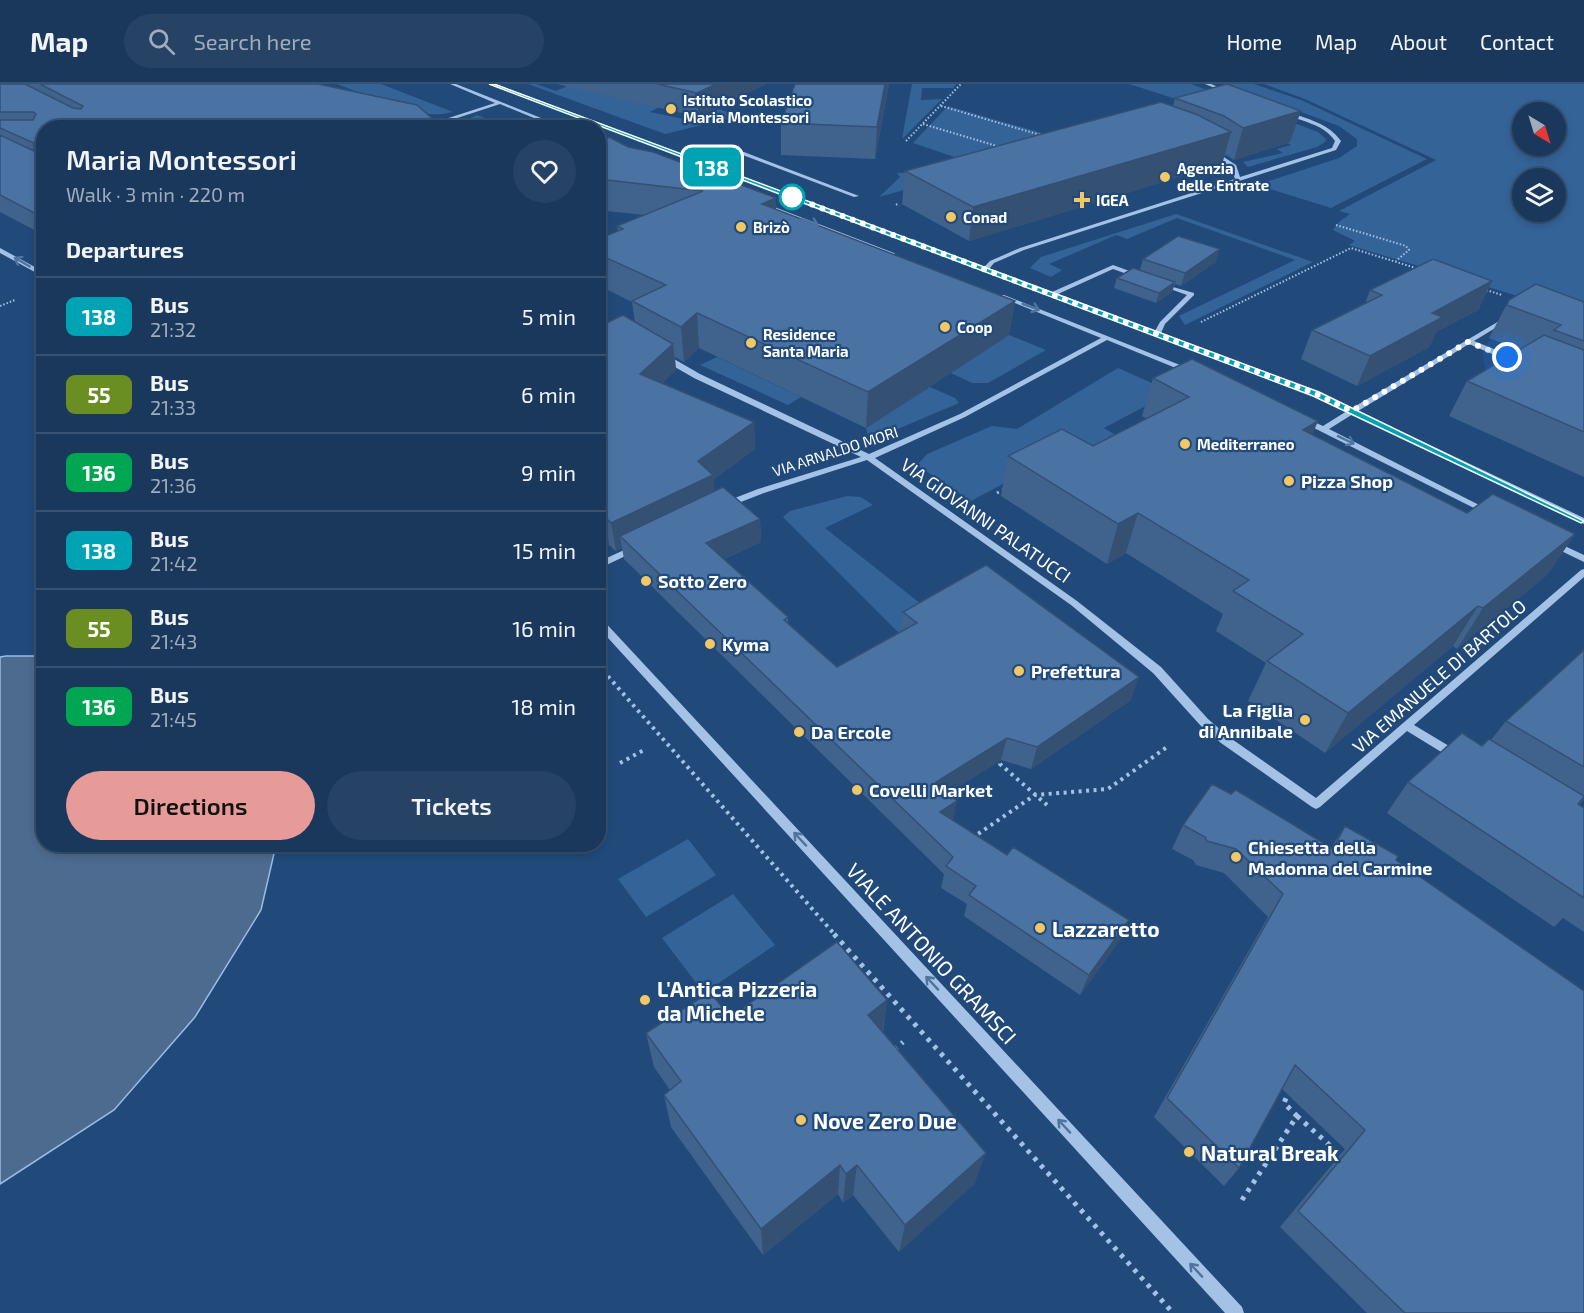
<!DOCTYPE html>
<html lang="en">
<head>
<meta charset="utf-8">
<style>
  :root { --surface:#19385c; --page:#264365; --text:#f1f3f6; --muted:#9facbb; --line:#375272; --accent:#e69b98 }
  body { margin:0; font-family:"Exo 2",sans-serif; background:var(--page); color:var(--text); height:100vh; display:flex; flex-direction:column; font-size:22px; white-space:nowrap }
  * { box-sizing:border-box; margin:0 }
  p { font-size:20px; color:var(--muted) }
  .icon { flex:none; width:33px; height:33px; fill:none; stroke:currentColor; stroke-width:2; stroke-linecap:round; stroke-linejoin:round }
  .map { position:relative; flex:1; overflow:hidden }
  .side { position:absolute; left:36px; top:36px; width:570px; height:732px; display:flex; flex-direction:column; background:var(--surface); border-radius:24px; box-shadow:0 3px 9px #0003,0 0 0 2px var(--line) }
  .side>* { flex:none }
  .badge { padding:0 12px; border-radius:9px; font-size:21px; line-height:39px }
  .needle { width:39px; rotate:142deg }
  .tools { position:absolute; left:1512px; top:18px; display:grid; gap:12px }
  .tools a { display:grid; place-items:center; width:54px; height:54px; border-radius:50%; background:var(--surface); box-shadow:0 3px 9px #0003,0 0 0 2px var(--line); font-size:30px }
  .you { position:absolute; width:30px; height:30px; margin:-15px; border:4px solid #fff; border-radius:50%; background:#1a73e8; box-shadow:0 0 0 9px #1a73e833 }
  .map>.badge { position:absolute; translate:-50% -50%; box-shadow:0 0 0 3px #fff }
  h2 { padding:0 30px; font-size:22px; line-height:54px }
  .round { display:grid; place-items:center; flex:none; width:63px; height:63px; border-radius:32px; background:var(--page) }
  .summary { display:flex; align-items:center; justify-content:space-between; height:102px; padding:0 30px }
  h1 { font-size:28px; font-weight:600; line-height:45px }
  .button { display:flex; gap:12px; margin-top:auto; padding:12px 30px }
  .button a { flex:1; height:69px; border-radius:36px; background:var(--accent); color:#111; font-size:24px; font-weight:600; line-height:69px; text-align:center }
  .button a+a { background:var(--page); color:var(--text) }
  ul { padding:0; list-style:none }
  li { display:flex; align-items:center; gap:18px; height:78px; padding:0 30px; border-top:2px solid var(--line) }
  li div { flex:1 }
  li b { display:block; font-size:22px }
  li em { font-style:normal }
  li .badge { min-width:66px; font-weight:700; text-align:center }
  header { display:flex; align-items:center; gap:36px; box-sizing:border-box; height:84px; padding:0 30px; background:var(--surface); border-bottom:2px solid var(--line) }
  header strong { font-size:28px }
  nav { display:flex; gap:33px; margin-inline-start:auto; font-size:21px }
  .search { width:420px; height:54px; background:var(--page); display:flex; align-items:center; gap:15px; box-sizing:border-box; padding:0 21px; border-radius:33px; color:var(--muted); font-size:22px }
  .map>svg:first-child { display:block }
</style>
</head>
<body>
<header>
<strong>Map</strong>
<div class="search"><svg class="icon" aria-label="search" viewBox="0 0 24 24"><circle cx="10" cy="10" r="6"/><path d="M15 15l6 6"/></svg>Search here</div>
<nav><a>Home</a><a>Map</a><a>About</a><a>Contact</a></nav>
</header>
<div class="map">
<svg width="1584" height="1229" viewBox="0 0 1584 1229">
  <rect width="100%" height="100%" fill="#214a7a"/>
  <!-- green -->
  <path fill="#346398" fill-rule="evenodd" d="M 337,0 L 381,0 L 453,28 C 415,38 373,13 337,0 Z
    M 528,0 L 536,0 L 556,7 L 572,0 L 667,19 L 650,28 L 693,37 L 719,25 L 739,32 L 747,37 L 727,35 L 665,50 Z
    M 912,0 L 956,0 L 953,4 L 922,4 L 921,16 L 942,15 L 902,55 Z
    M 1129,0 L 1191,0 L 1318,48 L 1326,55 L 1325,58 L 1317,63 L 1248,83 L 1243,78 L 1283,69 L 1277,65 L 1291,61 C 1239,36 1184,17 1129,0 Z
    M 1225,0 L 1254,0 L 1301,16 L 1427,75 L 1331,124 L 1257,101 L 1339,74 L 1357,62 L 1357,55 L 1339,42 Z
    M 1264,0 L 1584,0 L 1584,232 L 1349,161 L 1355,157 L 1333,146 L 1339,138 L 1350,130 L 1339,127 L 1436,76 L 1305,15 ZM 1522,28 L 1556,28 L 1556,62 L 1522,62 ZM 1522,94 L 1556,94 L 1556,128 L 1522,128 Z
    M 948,22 L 1052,52 L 1135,45 L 1161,52 L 1190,65 L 1221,85 L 1131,47 L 1101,50 L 879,113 L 900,93 L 897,89 L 950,87 L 972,79 L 913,59 Z
    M 477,31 L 508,43 L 460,43 L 463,37 Z
    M 1176,130 L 1313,178 L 1185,241 L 1179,232 L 1295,176 L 1177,134 L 1127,155 L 1116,151 L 1049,180 L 1062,186 L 1051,193 L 1030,184 L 1041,173 Z
    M 1009,251 L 1046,266 L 988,299 L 972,299 L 951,289 Z
    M 717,273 L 801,313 L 788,321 L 700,281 Z
    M 1118,284 L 1172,308 L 1104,344 L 1134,362 L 1062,379 L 1053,373 L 971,417 L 920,383 L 919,379 L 927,370 L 992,342 L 1017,345 Z
    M 930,303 L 955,314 L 959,319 L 893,347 L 868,352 L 866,344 Z
    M 847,412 L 861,413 L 873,421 L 825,444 L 935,531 L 901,551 L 783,433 L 790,427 Z
    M 688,755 L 716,791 L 646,833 L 618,795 Z
    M 733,810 L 775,861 L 704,909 L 662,854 Z"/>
  <!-- water -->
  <path fill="#4d6b8f" stroke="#97bde7" stroke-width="1.5" d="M 6,572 L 43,572 L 44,760 L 276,761 L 261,826 L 195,933 L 114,1026 L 0,1100 L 0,573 Z"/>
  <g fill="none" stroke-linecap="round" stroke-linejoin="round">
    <!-- path-far3 -->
    <path stroke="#a3c2e5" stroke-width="2" stroke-dasharray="1.5 2" stroke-linecap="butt" d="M 941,22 L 1044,52
      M 923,40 L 1000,63
      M 906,57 L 961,0
      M 896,120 L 899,122
      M 1336,141 L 1406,162 L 1409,166 L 1396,177
      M 1483,205 L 1502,211
      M 0,222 L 15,216
      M 1201,238 L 1351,164 L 1419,185"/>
    <!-- path-far2 -->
    <path stroke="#a3c2e5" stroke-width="3" stroke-dasharray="2 4" stroke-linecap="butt" d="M 997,409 L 1005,405"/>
    <!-- path-far1 -->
    <path stroke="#a3c2e5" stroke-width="4" stroke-dasharray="3 4.5" stroke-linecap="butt" d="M 598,581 L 836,852
      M 1000,672 L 1000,680 L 1047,721
      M 620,679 L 644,666
      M 972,754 L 1035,711 L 1108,705 L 1167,663"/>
    <!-- path -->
    <path stroke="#a3c2e5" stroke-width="5" stroke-dasharray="4 6" stroke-linecap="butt" d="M 834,850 L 1173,1229
      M 894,966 L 903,958
      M 1297,1032 L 1344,1074
      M 1242,1116 L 1297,1032 L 1284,1019 L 1289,1007"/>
    <!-- minor -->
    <path fill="#a3c2e5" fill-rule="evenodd" d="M 450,0 L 456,0 L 566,44 L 558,44 L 500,20 L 439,40 L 443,44 L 437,44 L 433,41 L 433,39 L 495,19 Z
      M 490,0 L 496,0 L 984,183 L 990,177 L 1020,164 L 1235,95 L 1231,83 L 1209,68 L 1209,66 L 1213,66 L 1236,81 L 1240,93 L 1332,64 L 1335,57 C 1323,39 1301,38 1283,29 L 1288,28 C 1308,35 1328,39 1341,57 L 1336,66 L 1024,166 L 994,179 L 989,185 L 1052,208 L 1113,181 L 1143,192 L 1143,194 L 1141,195 L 1113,185 L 1058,210 L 1155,247 L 1160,238 L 1187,211 L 1159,201 L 1159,199 L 1194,209 L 1194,211 L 1165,240 L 1161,249 L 1319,308 L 1352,324 L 1506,233 L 1510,233 L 1510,235 L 1474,257 L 1521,276 L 1521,280 L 1515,280 L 1469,260 L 1358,327 L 1584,434 L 1584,440 L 1353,330 L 1329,345 L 1493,428 L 1489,431 L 1486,430 L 1302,338 L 1302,334 L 1305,334 L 1323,342 L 1347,327 L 1313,312 Z
      M 1205,0 L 1211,0 L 1231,8 L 1227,9 Z
      M 740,68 L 744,68 L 859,112 L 854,113 L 740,70 Z
      M 764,119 L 894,169 L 895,170 L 890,171 L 762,122 L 761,121 Z
      M 0,164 L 44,188 L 44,193 L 0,169 Z
      M 1000,211 L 1004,211 L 1195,287 L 1188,289 L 1107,256 L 965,333 L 875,374 L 1077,517 L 1161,583 L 1208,635 L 1229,653 L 1316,714 L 1581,486 L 1584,485 L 1584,493 L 1414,641 L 1459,668 L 1461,671 L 1459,674 L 1451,674 L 1407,647 L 1320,723 L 1316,725 L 1312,723 L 1221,659 L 1200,641 L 1153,589 L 1071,521 L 867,376 L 764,409 L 728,423 L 722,423 L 722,419 L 758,405 L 861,373 L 694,294 L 661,275 L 661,271 L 667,271 L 700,290 L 869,370 L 960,330 L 1101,254 L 1000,213 Z
      M 598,233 L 618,244 L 620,245 L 614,246 L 598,238 Z
      M 1554,457 L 1584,471 L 1584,478 L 1551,462 L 1549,460 L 1551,458 Z
      M 635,461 L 638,462 L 640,464 L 638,466 L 598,485 L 598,478 Z
      M 598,533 L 601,534 L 1242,1223 L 1244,1229 L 1225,1229 L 598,543 Z"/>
  </g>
  <!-- wall -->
  <path fill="#40638d" d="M 0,0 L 318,0 L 44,44 L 44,151 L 0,128 Z
    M 557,0 L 766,0 L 698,33 Z
    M 889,0 L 875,75 L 781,71 L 781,39 Z
    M 1175,14 L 1290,58 L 1234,76 L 1225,70 L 1222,80 L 969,157 L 902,120 L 905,87 L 1173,22 Z
    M 628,63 L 776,126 L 1015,217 L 1009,251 L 866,344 L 699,264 L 684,278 L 675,273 L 676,286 L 662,299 L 754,338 L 755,365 L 714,395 L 714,407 L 760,435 L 761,458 L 724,475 L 788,533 L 788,539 L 837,583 L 901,547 L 903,528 L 1131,616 L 1031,685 L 1001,676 L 949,709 L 953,737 L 1007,771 L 1129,836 L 1120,856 L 1080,911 L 964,832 L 967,820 L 941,804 L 944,790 L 624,475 L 622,464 L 616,467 L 609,461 L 598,466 L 598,243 L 635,238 L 632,218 L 598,201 L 598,155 L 618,147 L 617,142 L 644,131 L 598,126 L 598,65 Z
    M 1143,175 L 1216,178 L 1181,202 L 1175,200 L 1172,208 L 1156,219 L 1114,204 L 1117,194 L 1140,186 Z
    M 1492,197 L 1478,226 L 1436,248 L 1429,263 L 1357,302 L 1301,275 L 1312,246 L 1365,220 L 1370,206 Z
    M 1509,216 L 1584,218 L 1584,393 L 1449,332 L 1467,297 L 1519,266 L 1489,254 Z
    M 1153,294 L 1312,351 L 1467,429 L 1575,450 L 1548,490 L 1457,565 L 1453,562 L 1325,669 L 1248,617 L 1266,579 L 1216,547 L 1223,530 L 1126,469 L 1107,480 L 1001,412 L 1008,372 L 1093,362 L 1147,335 L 1142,332 Z
    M 1584,566 L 1584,715 L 1579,721 L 1584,724 L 1584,848 L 1563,834 L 1554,843 L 1387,729 L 1408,698 L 1491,656 L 1506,637 Z
    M 1183,741 L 1331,764 L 1345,742 L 1396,776 L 1584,1229 L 1367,1229 L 1280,1143 L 1345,1065 L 1282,1005 L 1239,1084 L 1224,1102 L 1154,1033 L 1268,833 L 1224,789 L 1196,781 L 1193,776 L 1172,765 Z
    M 887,916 L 883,948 L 975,1099 L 899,1168 L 853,1111 L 843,1119 L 838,1110 L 763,1171 L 671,1043 L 664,1011 L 670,1006 L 654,983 L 646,949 L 730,933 Z"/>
  <!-- shaded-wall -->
  <path fill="#345073" d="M 716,0 L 766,0 L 698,33 L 697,9 Z
    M 885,0 L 889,0 L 875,75 L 877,43 Z
    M 1301,27 L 1290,58 L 1234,76 L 1243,44 Z
    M 1231,48 L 1222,80 L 969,157 L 973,123 Z
    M 776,114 L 776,147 L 762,120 Z
    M 1220,165 L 1216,178 L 1181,202 L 1185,189 Z
    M 1492,197 L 1478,226 L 1436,248 L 1429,263 L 1357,302 L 1370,272 L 1432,229 Z
    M 1175,198 L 1172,208 L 1156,219 L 1159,209 Z
    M 1015,217 L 1009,251 L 866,344 L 868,308 Z
    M 697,229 L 699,264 L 684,278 L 681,243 Z
    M 673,260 L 676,286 L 643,316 L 640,290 Z
    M 1318,337 L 1302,376 L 1303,346 Z
    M 754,338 L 755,365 L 714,395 L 715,418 L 620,452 L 622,464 L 616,467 L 611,439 Z
    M 1138,429 L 1126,469 L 1107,480 L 1118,440 Z
    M 605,433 L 609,461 L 599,466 L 598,436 Z
    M 760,435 L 761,458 L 708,482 L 706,459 Z
    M 1575,450 L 1548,490 L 1457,565 L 1483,524 Z
    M 1478,522 L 1453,562 L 1325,669 L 1348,629 Z
    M 1139,593 L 1131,616 L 1031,685 L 1037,663 Z
    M 1007,654 L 1001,676 L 932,720 L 936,698 Z
    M 957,717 L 953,739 L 940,728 Z
    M 1129,836 L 1120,856 L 1080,911 L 1089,891 Z
    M 887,916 L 882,950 L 868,931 Z
    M 986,1069 L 975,1099 L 899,1168 L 905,1141 Z
    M 840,1081 L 838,1110 L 763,1171 L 761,1145 Z
    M 857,1081 L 853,1111 L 843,1119 L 846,1090 Z"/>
  <!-- building -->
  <path fill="#4a73a4" stroke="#345073" stroke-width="1.5" d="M 0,0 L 25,0 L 73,24 L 81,25 L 83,22 L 40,0 L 318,0 L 417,21 L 443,44 L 44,44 L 44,134 L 0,111 L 0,51 L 34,67 L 34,59 L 0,44 L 0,36 L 33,36 L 36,30 L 33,28 L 0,28 Z
    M 657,0 L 716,0 L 697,9 Z
    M 795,0 L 885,0 L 877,43 L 781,39 Z
    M 1227,0 L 1301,27 L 1243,44 L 1224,32 L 1175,14 Z
    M 1161,18 L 1198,31 L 1231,48 L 973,123 L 905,87 Z
    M 609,53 L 628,63 L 653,68 L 776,114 L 762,120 L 1015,217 L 868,308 L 697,229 L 681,243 L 632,217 L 666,201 L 598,170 L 598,155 L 623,145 L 617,142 L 703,107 L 598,95 L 598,65 Z
    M 1178,152 L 1220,165 L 1185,189 L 1143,175 Z
    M 1433,175 L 1492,197 L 1432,229 L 1443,233 L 1370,272 L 1312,246 L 1382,211 L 1370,206 Z
    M 1133,184 L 1175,198 L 1159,209 L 1117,194 Z
    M 1536,200 L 1584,218 L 1584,257 L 1554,246 L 1561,241 L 1507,221 L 1509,216 Z
    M 623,231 L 673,260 L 640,290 L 754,338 L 698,377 L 713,391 L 611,439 L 605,433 L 598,436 L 598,243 Z
    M 1544,251 L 1584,266 L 1584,348 L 1467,297 Z
    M 1192,275 L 1318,337 L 1303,346 L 1467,429 L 1493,410 L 1575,450 L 1483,524 L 1478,522 L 1348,629 L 1267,577 L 1303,550 L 1233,507 L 1249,496 L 1138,429 L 1118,440 L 1008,372 L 1062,345 L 1093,362 L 1189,313 L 1153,294 Z
    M 723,403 L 760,435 L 706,459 L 788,533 L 784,536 L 837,583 L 917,539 L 903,528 L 986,481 L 1139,593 L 1037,663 L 1007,654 L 936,698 L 957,717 L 940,728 L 1007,771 L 1013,763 L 1129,836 L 1089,891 L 969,811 L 976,802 L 946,782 L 953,773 L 620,452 Z
    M 1584,566 L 1584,683 L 1506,637 Z
    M 1462,649 L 1482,662 L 1489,655 L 1584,712 L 1584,713 L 1578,720 L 1584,724 L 1584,814 L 1408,698 Z
    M 1212,700 L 1231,710 L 1236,706 L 1333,765 L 1345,742 L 1398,772 L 1396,776 L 1584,907 L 1584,1229 L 1405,1229 L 1298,1127 L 1365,1046 L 1295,981 L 1239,1084 L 1167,1014 L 1283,810 L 1236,765 L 1207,757 L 1205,753 L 1183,741 Z
    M 837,858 L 887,916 L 868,931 L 986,1069 L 905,1141 L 857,1081 L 846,1090 L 840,1081 L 761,1145 L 664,1011 L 681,997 L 646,949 L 710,908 L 730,933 Z"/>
  <!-- one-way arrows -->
  <defs><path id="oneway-shaft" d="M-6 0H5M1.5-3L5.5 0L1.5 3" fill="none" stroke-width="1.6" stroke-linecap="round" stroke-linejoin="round" transform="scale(1.5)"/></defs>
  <g stroke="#4e749f">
    <use href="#oneway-shaft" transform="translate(810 138) rotate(21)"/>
    <use href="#oneway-shaft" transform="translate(22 178) rotate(-150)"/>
    <use href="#oneway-shaft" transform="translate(1031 223) rotate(21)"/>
    <use href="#oneway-shaft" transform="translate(1346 356) rotate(26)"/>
    <use href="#oneway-shaft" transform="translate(800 755) rotate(-133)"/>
    <use href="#oneway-shaft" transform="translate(932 899) rotate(-133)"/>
    <use href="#oneway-shaft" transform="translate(1064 1042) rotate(-133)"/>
    <use href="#oneway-shaft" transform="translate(1196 1186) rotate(-133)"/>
  </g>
  <!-- line -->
  <path fill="#00a3b4" stroke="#fff" stroke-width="1.5" d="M 489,0 L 494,0 L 1319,308 L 1584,437 L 1581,439 L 1313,312 Z"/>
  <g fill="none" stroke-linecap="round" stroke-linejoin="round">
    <!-- walk -->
    <path stroke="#fff" stroke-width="6" stroke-dasharray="0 10.8" d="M 792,113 L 1316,310 L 1352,327 L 1468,258 L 1507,273"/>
  </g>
  <!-- markers -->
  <g fill="#f2c765" stroke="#214a7a" stroke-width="2">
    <circle cx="671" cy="25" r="6"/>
    <circle cx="1165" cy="93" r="6"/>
    <path d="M1079 107h6v6h6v6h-6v6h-6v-6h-6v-6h6z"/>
    <circle cx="951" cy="133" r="6"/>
    <circle cx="741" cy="143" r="6"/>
    <circle cx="945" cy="243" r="6"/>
    <circle cx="751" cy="259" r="6"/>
    <circle cx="1185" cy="360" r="6"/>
    <circle cx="1289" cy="397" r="6"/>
    <circle cx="646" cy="497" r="6"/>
    <circle cx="710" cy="560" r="6"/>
    <circle cx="1019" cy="587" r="6"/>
    <circle cx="1305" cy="636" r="6"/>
    <circle cx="799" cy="648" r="6"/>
    <circle cx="857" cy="706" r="6"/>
    <circle cx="1236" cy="773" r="6"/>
    <circle cx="1040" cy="844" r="6"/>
    <circle cx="645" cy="916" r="6"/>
    <circle cx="801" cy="1036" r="6"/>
    <circle cx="1189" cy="1068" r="6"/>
  </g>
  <circle fill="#fff" stroke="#00a3b4" stroke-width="3" cx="792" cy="113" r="12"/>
  <g text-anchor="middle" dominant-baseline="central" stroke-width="4.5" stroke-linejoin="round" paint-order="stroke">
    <!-- far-poi labels -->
    <g font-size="15" font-weight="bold" fill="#fff" stroke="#214a7a" text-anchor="start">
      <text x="683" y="16">Istituto Scolastico<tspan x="683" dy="17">Maria Montessori</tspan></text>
      <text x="1177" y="84">Agenzia<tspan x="1177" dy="17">delle Entrate</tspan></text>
      <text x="1096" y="116">IGEA</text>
      <text x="963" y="133">Conad</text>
      <text x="753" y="143">Brizò</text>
      <text x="957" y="243">Coop</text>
      <text x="763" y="250">Residence<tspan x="763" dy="17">Santa Maria</tspan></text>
      <text x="1197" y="360">Mediterraneo</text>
    </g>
    <!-- far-street labels -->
    <g font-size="15" fill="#fff" stroke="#214a7a">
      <text transform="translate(835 367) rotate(-18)">VIA ARNALDO MORI</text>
    </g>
    <!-- poi labels -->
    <g font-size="18" font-weight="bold" fill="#fff" stroke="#214a7a" text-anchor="start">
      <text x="1301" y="397">Pizza Shop</text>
      <text x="658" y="497">Sotto Zero</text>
      <text x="722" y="560">Kyma</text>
      <text x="1031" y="587">Prefettura</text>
      <text x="1293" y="626" text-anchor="end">La Figlia<tspan x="1293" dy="21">di Annibale</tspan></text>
      <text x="811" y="648">Da Ercole</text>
      <text x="869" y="706">Covelli Market</text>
      <text x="1248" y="763">Chiesetta della<tspan x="1248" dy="21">Madonna del Carmine</tspan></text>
    </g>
    <!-- street labels -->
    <g font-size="18" fill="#fff" stroke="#214a7a">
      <text transform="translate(986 436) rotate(35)">VIA GIOVANNI PALATUCCI</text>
      <text transform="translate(1439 592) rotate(-41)">VIA EMANUELE DI BARTOLO</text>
    </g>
    <!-- near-poi labels -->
    <g font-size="21" font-weight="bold" fill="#fff" stroke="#214a7a" text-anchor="start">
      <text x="1052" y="844">Lazzaretto</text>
      <text x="657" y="904">L'Antica Pizzeria<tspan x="657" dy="24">da Michele</tspan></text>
      <text x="813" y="1036">Nove Zero Due</text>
      <text x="1201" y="1068">Natural Break</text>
    </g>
    <!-- near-street labels -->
    <g font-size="21" fill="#fff" stroke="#214a7a">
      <text transform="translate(932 869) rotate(47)">VIALE ANTONIO GRAMSCI</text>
    </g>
  </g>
</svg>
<div class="tools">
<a><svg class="needle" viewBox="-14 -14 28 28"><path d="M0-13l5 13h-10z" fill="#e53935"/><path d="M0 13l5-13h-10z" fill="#9facbb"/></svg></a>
<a><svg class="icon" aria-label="layers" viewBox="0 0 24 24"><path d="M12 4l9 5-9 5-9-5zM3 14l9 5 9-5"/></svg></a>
</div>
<div class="you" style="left:1507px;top:273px"></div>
<b class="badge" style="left:712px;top:83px;background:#00a3b4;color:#fff">138</b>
<section class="side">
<div class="summary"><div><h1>Maria Montessori</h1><p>Walk · 3 min · 220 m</p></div><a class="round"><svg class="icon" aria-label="heart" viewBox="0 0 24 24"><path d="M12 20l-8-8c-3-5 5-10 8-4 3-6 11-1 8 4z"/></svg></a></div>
<h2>Departures</h2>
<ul>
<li><span class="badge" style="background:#00a3b4;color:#fff">138</span><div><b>Bus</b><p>21:32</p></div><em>5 min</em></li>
<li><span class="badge" style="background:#6b8e23;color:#fff">55</span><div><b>Bus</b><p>21:33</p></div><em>6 min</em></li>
<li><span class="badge" style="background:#00a651;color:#fff">136</span><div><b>Bus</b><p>21:36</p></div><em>9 min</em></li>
<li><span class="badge" style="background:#00a3b4;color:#fff">138</span><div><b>Bus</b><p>21:42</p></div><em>15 min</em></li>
<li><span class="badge" style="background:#6b8e23;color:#fff">55</span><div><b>Bus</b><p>21:43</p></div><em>16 min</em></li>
<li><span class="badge" style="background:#00a651;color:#fff">136</span><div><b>Bus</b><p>21:45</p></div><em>18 min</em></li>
</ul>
<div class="button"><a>Directions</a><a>Tickets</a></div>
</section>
</div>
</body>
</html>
